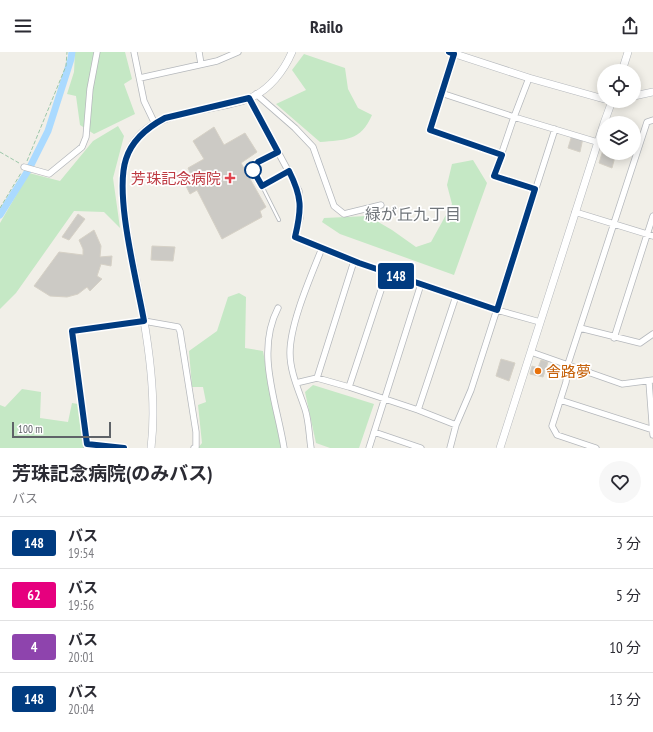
<!DOCTYPE html>
<html lang="ja">
<head>
<meta charset="utf-8">
<style>
  :root { --surface:#fff; --page:#f7f7f7; --text:#2b2b33; --muted:#7c7c81; --line:#e1e1e2 }
  body { margin:0; font-family:"PT Sans Narrow","Noto Sans JP",sans-serif; background:var(--page); color:var(--text); height:100vh; display:flex; flex-direction:column; font-size:15px; white-space:nowrap }
  * { box-sizing:border-box; margin:0 }
  p { font-size:13px; color:var(--muted) }
  .icon { flex:none; width:22px; height:22px; fill:none; stroke:currentColor; stroke-width:2; stroke-linecap:round; stroke-linejoin:round }
  .map { position:relative; height:396px; overflow:hidden }
  .side { display:flex; flex-direction:column; background:var(--surface); flex:1 }
  .side>* { flex:none }
  .badge { padding:0 8px; border-radius:3px; font-size:14px; line-height:26px }
  .controls { position:absolute; left:597px; top:12px; display:grid; gap:8px }
  .controls a { display:grid; place-items:center; width:44px; height:44px; border-radius:50%; background:var(--surface); box-shadow:0 2px 10px #0003; font-size:20px }
  .scale { position:absolute; left:12px; bottom:10px; width:99px; box-sizing:border-box; padding-left:4px; border:2px solid #5f6368; border-top:0; font-size:11px; line-height:14px; white-space:nowrap; color:#5f6368; -webkit-text-stroke:3px #fff; paint-order:stroke }
  .map>.badge { position:absolute; translate:-50% -50%; box-shadow:0 0 0 2px #fff }
  .round { display:grid; place-items:center; flex:none; width:42px; height:42px; border-radius:21px; background:var(--page) }
  .summary { display:flex; align-items:center; justify-content:space-between; height:68px; padding:0 12px }
  h1 { font-size:19px; font-weight:700; line-height:30px }
  ul { padding:0; list-style:none }
  li { display:flex; align-items:center; gap:12px; height:52px; padding:0 12px; border-top:1px solid var(--line) }
  li div { flex:1 }
  li b { display:block; font-size:15px }
  li em { font-style:normal }
  li .badge { min-width:44px; font-weight:700; text-align:center }
  header { display:flex; justify-content:space-between; align-items:center; height:52px; padding:0 12px; background:var(--surface); font-size:18px; font-weight:700 }
  .map>svg:first-child { display:block }
</style>
</head>
<body>
<header><svg class="icon" aria-label="menu" viewBox="0 0 24 24"><path d="M4 6h16M4 12h16M4 18h16"/></svg>Railo<svg class="icon" aria-label="share" viewBox="0 0 24 24"><path d="M12 15V3M7 8l5-5 5 5M5 13v7h14v-7"/></svg></header>
<div class="map">
<svg width="653" height="396" viewBox="0 0 653 396">
  <rect width="100%" height="100%" fill="#f1efe8"/>
  <!-- green -->
  <path fill="#c5e8c5" d="M 75,0 L 125,0 L 132,27 L 124,32 L 135,62 L 94,82 L 80,73 L 76,44 L 67,42 L 74,20 Z
    M 304,2 L 345,16 L 348,37 L 358,56 L 372,63 C 361,89 345,88 320,90 L 276,52 L 306,38 L 292,18 Z
    M 118,74 L 124,84 L 113,126 L 120,176 L 104,160 L 74,159 L 16,241 L 0,257 L 0,171 L 29,121 L 60,129 L 93,89 Z
    M 473,108 L 487,131 L 454,223 L 340,182 L 322,170 L 324,166 L 368,164 L 392,178 L 416,195 L 431,190 L 452,152 L 447,133 L 452,112 Z
    M 239,241 L 246,245 L 245,296 L 263,299 L 281,396 L 198,396 L 202,391 L 198,353 L 206,350 L 203,335 L 192,335 L 189,299 L 217,279 L 228,245 Z
    M 313,333 L 374,352 L 359,396 L 330,396 L 316,391 L 305,340 Z
    M 22,337 L 41,340 L 40,366 L 68,370 L 72,351 L 78,352 L 85,396 L 0,396 L 0,353 L 5,355 Z"/>
  <g fill="none" stroke-linecap="round" stroke-linejoin="round">
    <!-- canal -->
    <path stroke="#aadaff" stroke-width="7" d="M 0,163 L 29,117 L 48,79 L 71,7 L 72,0"/>
  </g>
  <!-- building -->
  <path fill="#cccac5" stroke="#d6d1c6" d="M 214,75 L 224,93 L 245,81 L 257,100 L 241,111 L 266,155 L 260,159 L 262,165 L 222,187 L 197,138 L 190,142 L 184,130 L 192,125 L 188,116 L 204,107 L 193,89 Z
    M 572,83 L 583,86 L 580,100 L 568,96 Z
    M 603,98 L 604,101 L 616,101 L 612,116 L 599,111 Z
    M 78,162 L 85,167 L 69,188 L 62,185 Z
    M 94,178 L 101,194 L 100,205 L 112,204 L 111,214 L 101,212 L 97,224 L 102,227 L 90,239 L 87,235 L 78,242 L 67,245 L 50,244 L 34,234 L 59,200 L 83,203 L 83,197 L 79,188 Z
    M 152,194 L 175,195 L 173,209 L 151,208 Z
    M 501,307 L 515,311 L 509,329 L 496,324 Z
    M 541,308 L 548,310 L 543,325 L 530,322 L 532,314 L 538,316 Z"/>
  <g fill="none" stroke-linecap="round" stroke-linejoin="round">
    <!-- service casing -->
    <g stroke="#b5b8bc" stroke-width="4">
      <path id="service" d="M 278,99 L 258,110 L 253,118 L 262,134 L 288,119
        M 262,134 L 279,168"/>
    </g>
    <!-- minor casing -->
    <g stroke="#b5b8bc" stroke-width="7">
      <path id="minor" d="M 134,0 L 144,49 L 155,72
        M 199,0 L 201,12
        M 454,0 L 430,78 L 502,103
        M 140,26 L 217,9 L 238,0
        M 529,26 L 514,65 L 597,90
        M 441,41 L 514,65 L 494,124 L 535,137
        M 256,42 L 295,76 L 313,95 L 334,154 L 344,162 L 381,153
        M 249,46 L 299,139 L 300,166 L 295,185 L 359,211 L 497,258 L 540,270
        M 24,115 L 49,122 L 82,95 L 86,85 L 90,37 L 97,0
        M 575,160 L 653,184
        M 278,256 C 255,300 277,351 284,396
        M 580,276 L 640,291 L 653,282
        M 614,286 L 653,164
        M 531,300 L 622,332 L 653,328
        M 317,326 L 354,209
        M 649,330 L 653,383
        M 296,331 L 317,326 L 349,335 L 418,358 L 456,373
        M 349,335 L 387,220
        M 560,348 L 653,378
        M 418,358 L 456,244
        M 374,380 L 421,396
        M 87,392 L 124,396
        M 87,396 L 72,279 L 144,269 L 178,275 L 180,279 L 196,380 L 196,395 L 194,396
        M 311,396 C 309,383 309,369 305,357 C 299,339 290,320 290,301 C 290,271 311,224 322,196
        M 369,396 L 421,232
        M 450,396 L 456,373 L 471,338 L 555,77
        M 596,396 L 557,383 L 552,374 L 566,330 L 568,312 L 647,70 L 653,68"/>
    </g>
    <!-- tertiary casing -->
    <g stroke="#b5b8bc" stroke-width="8">
      <path id="tertiary" d="M 449,0 L 529,26 L 604,47
        M 622,19 L 628,0
        M 634,44 L 653,40
        M 604,71 L 612,49
        M 151,396 C 156,355 151,310 144,269 C 138,227 114,146 126,107 C 143,53 208,63 250,46 C 269,38 284,19 292,0
        M 500,396 L 604,71"/>
    </g>
    <!-- path -->
    <path stroke="#9cc7a9" stroke-width="1" stroke-dasharray="4 2" stroke-linecap="butt" d="M 0,100 L 19,111
      M 27,109 L 66,14 L 67,0
      M 0,156 L 21,121"/>
    <!-- service -->
    <use href="#service" stroke="#fff" stroke-width="2.5"/>
    <!-- minor -->
    <use href="#minor" stroke="#fff" stroke-width="5.5"/>
    <!-- tertiary -->
    <use href="#tertiary" stroke="#fff" stroke-width="7"/>
  </g>
  <g fill="none" stroke-linecap="round" stroke-linejoin="round">
    <!-- line casing -->
    <g stroke="#fff" stroke-width="9">
      <path id="line" d="M 124,396 L 87,392 L 72,279 L 144,269 C 137,229 114,143 126,107 C 132,88 148,75 165,66 L 249,46 L 278,100 L 258,110 L 253,118 L 262,134 L 289,119 C 302,145 302,156 295,185 L 359,211 L 497,258 L 535,137 L 494,124 L 502,103 L 430,78 L 454,2 L 449,0"/>
    </g>
    <!-- line -->
    <use href="#line" stroke="#003b80" stroke-width="6"/>
  </g>
  <!-- markers -->
  <circle fill="#fff" stroke="#003b80" stroke-width="2" cx="253" cy="118" r="8"/>
  <path fill="#e0444e" stroke="#fff" stroke-width="1.5" d="M228 120h4v4h4v4h-4v4h-4v-4h-4v-4h4z"/>
  <circle fill="#e8710a" stroke="#fff" stroke-width="1.5" cx="538" cy="319" r="4"/>
  <g text-anchor="middle" dominant-baseline="central" stroke-width="3.5" stroke-linejoin="round" paint-order="stroke">
    <!-- health labels -->
    <g font-size="15" fill="#be3a42" stroke="#fff" text-anchor="end">
      <text x="221" y="126">芳珠記念病院</text>
    </g>
    <!-- food labels -->
    <g font-size="15" fill="#c56008" stroke="#fff" text-anchor="start">
      <text x="546" y="319">舎路夢</text>
    </g>
    <!-- neighbourhood labels -->
    <g font-size="16" fill="#70757a" stroke="#fff">
      <text x="413" y="162">緑が丘九丁目</text>
    </g>
  </g>
</svg>
<div class="controls">
<a><svg class="icon" aria-label="locate" viewBox="0 0 24 24"><circle cx="12" cy="12" r="6"/><path d="M12 2v4M12 18v4M2 12h4M18 12h4"/></svg></a>
<a><svg class="icon" aria-label="layers" viewBox="0 0 24 24"><path d="M12 4l9 5-9 5-9-5zM3 14l9 5 9-5"/></svg></a>
</div>
<div class="scale">100 m</div>
<b class="badge" style="left:396px;top:224px;background:#003b80;color:#fff">148</b>
</div>
<section class="side">
<div class="summary"><div><h1>芳珠記念病院(のみバス)</h1><p>バス</p></div><a class="round"><svg class="icon" aria-label="heart" viewBox="0 0 24 24"><path d="M12 20l-8-8c-3-5 5-10 8-4 3-6 11-1 8 4z"/></svg></a></div>
<ul>
<li><span class="badge" style="background:#003b80;color:#fff">148</span><div><b>バス</b><p>19:54</p></div><em>3 分</em></li>
<li><span class="badge" style="background:#e6007e;color:#fff">62</span><div><b>バス</b><p>19:56</p></div><em>5 分</em></li>
<li><span class="badge" style="background:#8e44ad;color:#fff">4</span><div><b>バス</b><p>20:01</p></div><em>10 分</em></li>
<li><span class="badge" style="background:#003b80;color:#fff">148</span><div><b>バス</b><p>20:04</p></div><em>13 分</em></li>
</ul>
</section>
</body>
</html>
